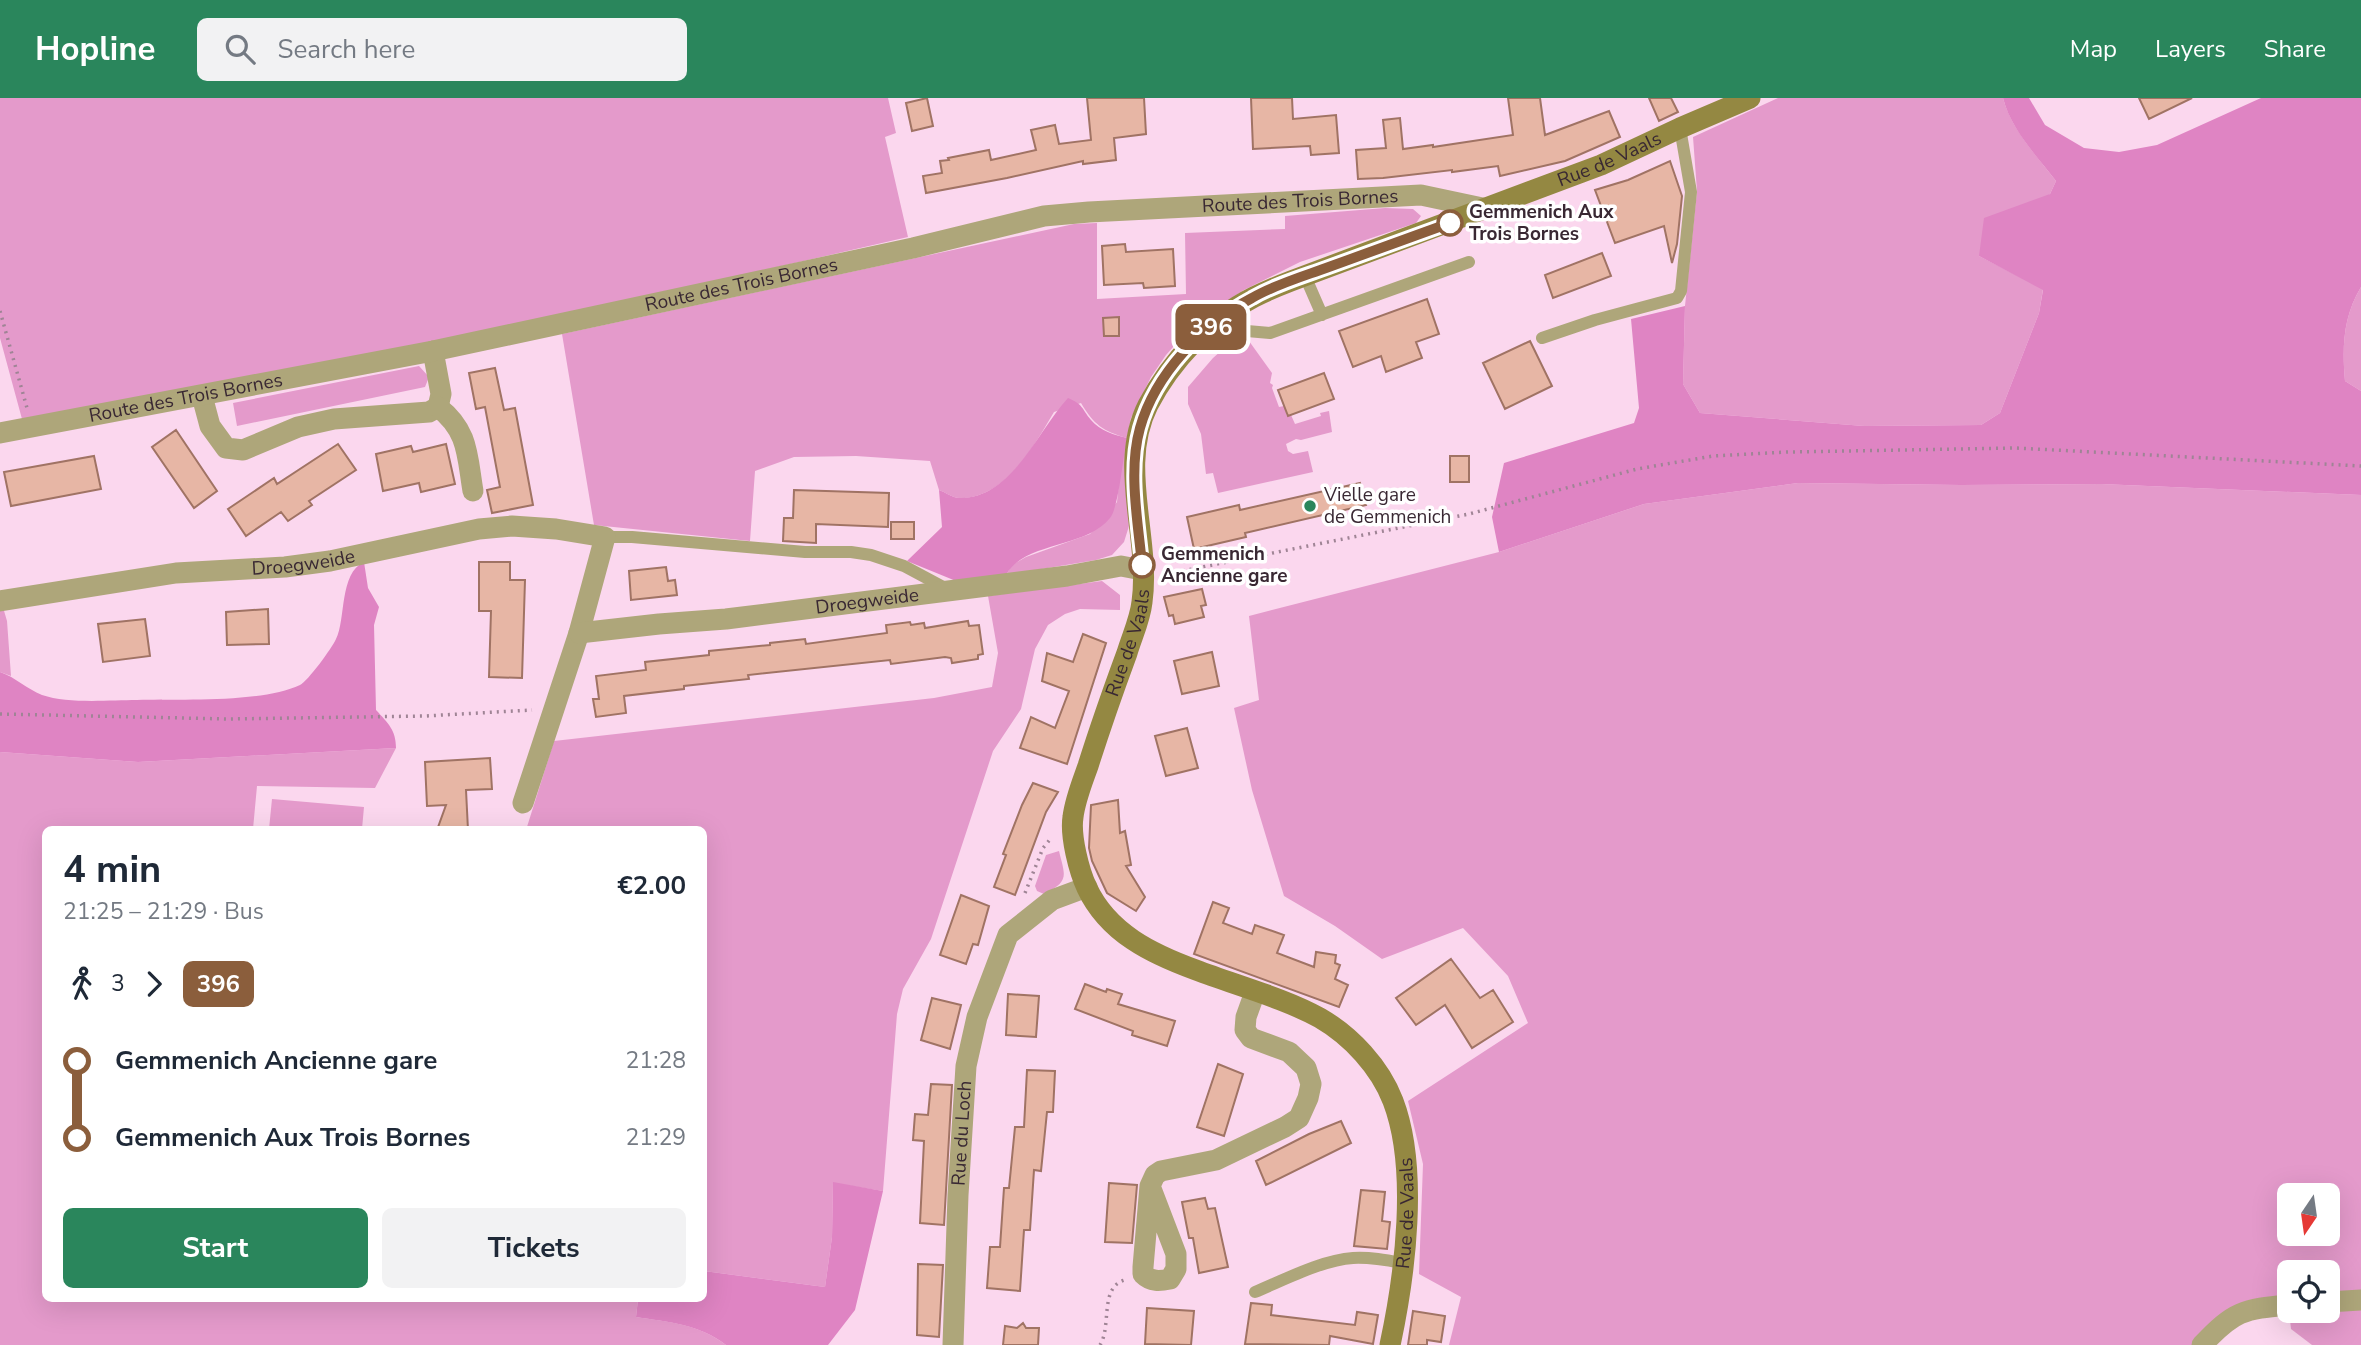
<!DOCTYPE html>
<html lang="en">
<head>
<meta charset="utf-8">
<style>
  :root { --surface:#fff; --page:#f2f2f3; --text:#1f2937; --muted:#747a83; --accent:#2a865c }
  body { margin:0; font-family:"Nunito Sans",sans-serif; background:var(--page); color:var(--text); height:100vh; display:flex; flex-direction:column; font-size:26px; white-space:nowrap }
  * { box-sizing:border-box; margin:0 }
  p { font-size:23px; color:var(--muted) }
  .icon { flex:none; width:38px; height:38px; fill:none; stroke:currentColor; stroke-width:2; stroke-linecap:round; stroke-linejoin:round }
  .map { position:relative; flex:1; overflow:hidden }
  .sheet { position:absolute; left:42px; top:728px; width:665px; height:476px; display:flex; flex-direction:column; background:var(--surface); border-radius:10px; box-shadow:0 7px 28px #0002 }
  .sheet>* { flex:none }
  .badge { padding:0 14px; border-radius:10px; font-size:24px; line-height:46px }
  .needle { width:46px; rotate:193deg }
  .buttons { position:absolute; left:2277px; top:1085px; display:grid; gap:14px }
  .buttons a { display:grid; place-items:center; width:63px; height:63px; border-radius:10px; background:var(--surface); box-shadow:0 7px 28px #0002; font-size:35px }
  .map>.badge { position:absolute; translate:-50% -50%; box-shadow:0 0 0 4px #fff }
  .legs { display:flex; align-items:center; gap:10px; height:77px; padding:0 21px; font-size:23px }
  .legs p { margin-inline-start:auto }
  .overview { display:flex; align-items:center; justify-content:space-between; height:119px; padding:0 21px }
  h1 { font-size:38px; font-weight:700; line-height:52px }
  .button { display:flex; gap:14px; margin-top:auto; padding:14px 21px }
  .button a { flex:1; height:80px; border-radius:10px; background:var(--accent); color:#fff; font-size:28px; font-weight:700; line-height:80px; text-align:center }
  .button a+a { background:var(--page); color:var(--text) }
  ul { padding:0 21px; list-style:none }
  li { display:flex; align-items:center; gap:24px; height:77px; font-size:26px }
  li i { display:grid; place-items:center; width:10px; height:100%; margin:0 9px; background:currentColor }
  li i::after { content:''; width:18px; height:18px; margin:-9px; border:5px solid; border-radius:50%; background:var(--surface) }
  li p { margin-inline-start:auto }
  li:first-child i { background:linear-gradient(#0000 50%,currentColor 0) }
  li:last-child i { background:linear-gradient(currentColor 50%,#0000 0) }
  header { display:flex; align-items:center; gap:42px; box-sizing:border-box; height:98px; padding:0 35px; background:var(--accent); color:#fff }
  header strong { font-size:33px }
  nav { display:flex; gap:38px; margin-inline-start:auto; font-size:24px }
  .search { width:490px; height:63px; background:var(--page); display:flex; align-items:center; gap:18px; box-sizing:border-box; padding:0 24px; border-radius:10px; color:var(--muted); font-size:26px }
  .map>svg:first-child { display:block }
</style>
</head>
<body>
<header>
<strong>Hopline</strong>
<div class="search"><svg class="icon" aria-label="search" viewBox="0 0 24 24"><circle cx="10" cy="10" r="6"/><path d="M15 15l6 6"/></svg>Search here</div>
<nav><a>Map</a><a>Layers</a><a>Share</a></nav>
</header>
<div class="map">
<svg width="2361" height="1247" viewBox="0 0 2361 1247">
  <rect width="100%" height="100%" fill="#fbd7ee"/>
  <!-- green -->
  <path fill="#e49acb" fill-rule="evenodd" d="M 0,0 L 888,0 L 896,35 L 885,39 L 908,139 C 614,207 320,272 22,321 L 0,240 Z
    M 1778,0 L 2003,0 C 2011,31 2037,58 2056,83 L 2050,96 L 1979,158 L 2043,191 L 2039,215 L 2000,315 L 1981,327 L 1864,328 L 1700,315 L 1683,286 L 1685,208 L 1697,93 L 1693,39 Z
    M 1385,110 L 1413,111 L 1421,118 L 1416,125 L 1300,164 L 1244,192 L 1197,222 L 1166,257 L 1151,279 L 1131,320 L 1127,340 L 1126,391 L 1129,428 L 1124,444 L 1112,457 L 1096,462 L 1006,477 L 1012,467 L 1026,459 L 1090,436 L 1117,404 L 1121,365 L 1127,340 C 1103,333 1094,327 1081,305 L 1054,314 C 1034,348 1005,401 959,400 C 953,400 945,394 939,392 L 930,363 L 856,358 L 794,359 L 755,373 L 750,443 L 594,427 L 562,236 L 1074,126 L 1097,125 L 1097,201 L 1186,196 L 1185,135 L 1285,131 L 1285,118 Z
    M 2361,189 L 2361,293 L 2345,283 C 2342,249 2343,219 2361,189 Z
    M 1238,238 L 1249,243 L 1272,275 L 1270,285 L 1273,287 L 1272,290 L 1279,309 L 1284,308 L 1287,318 L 1291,317 L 1295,326 L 1321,318 L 1320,315 L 1329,313 L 1332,334 L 1301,342 L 1296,341 L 1286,346 L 1288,353 L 1293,356 L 1308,353 L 1313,374 L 1218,395 L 1213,375 L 1206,376 L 1201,336 L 1188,306 L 1188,289 L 1213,260 Z
    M 419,268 L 429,279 L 425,289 L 237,328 L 233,305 Z
    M 1798,385 L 1961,387 L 2101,386 L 2361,397 L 2361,1197 L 2328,1199 L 2328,1174 L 2289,1174 L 2289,1200 L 2193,1247 L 1449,1247 L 1461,1199 L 1419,1176 L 1423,1066 L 1408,1003 L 1528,925 L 1508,878 L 1463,830 L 1382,861 L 1335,828 L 1284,798 L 1252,692 L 1234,610 L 1259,602 L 1249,518 L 1499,454 L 1644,406 ZM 2289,1097 L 2328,1097 L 2328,1136 L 2289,1136 Z
    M 1102,483 L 1120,497 L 1120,512 L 1080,511 L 1065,516 L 1048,527 L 1041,540 L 1035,551 L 1021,611 L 993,653 L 931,841 L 903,891 L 897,916 L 883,1093 L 833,1085 L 832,1139 L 825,1189 L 704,1173 L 704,732 L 526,732 L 554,643 L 934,600 L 992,589 L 998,555 L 988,498 Z
    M 0,499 L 7,523 L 11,578 L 0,574 Z
    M 396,650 L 375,690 L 257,688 L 253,731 L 46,732 L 46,1200 L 638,1201 L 636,1219 C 669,1224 699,1226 726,1247 L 0,1247 L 0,654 L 138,664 Z
    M 272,701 L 364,709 L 362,731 L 269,731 Z
    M 1059,753 C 1065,778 1070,783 1044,796 L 1037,793 L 1035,788 L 1046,757 Z
    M 2361,1206 L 2361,1247 L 2312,1247 L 2291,1231 L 2289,1213 L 2328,1213 Z"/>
  <!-- forest -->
  <path fill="#df84c3" d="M 2003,0 L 2029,0 L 2045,27 L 2084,50 L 2119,54 L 2157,47 L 2261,0 L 2361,0 L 2361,189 C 2343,219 2342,249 2345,283 L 2361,293 L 2361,397 L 2101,386 L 1961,387 L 1798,385 L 1644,406 L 1499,454 L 1492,419 L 1504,365 L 1634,325 L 1639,310 L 1631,221 L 1685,208 L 1683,286 L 1700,315 L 1864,328 L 1981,327 L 2000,315 L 2039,215 L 2043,192 L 1979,158 L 1984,120 L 2050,96 L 2056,83 C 2037,58 2011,32 2003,0 Z
    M 1068,300 C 1084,307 1081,310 1091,322 C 1100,333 1115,337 1127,340 C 1123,358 1119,409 1110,420 C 1085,451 1025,443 1006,477 L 956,483 L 907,463 L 942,429 L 939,392 C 945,394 953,400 959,400 C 1011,402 1038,332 1068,300 Z
    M 364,464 L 368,490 L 379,509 L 374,527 L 376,612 C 388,625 396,632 396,650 L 138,664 L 0,654 L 0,574 C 15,579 27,591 42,597 C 68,606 109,602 137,602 C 181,601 262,605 300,587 C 308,583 332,550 336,541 C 346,522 339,475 364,464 Z
    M 833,1084 L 883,1093 L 855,1212 L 828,1247 L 726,1247 C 699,1226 668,1224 636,1219 L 638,1201 L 704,1200 L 704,1173 L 825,1189 L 832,1139 Z"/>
  <!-- building -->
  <path fill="#e7b6a5" stroke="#a07364" stroke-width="2" d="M 927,0 L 933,28 L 912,33 L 906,5 Z
    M 1087,0 L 1144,0 L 1146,36 L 1114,40 L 1116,62 L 1083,66 L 1083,63 L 1007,80 L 926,95 L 923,78 L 942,75 L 940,63 L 949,62 L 948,60 L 989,52 L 991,62 L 1036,52 L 1031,32 L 1055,27 L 1059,46 L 1091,42 Z
    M 1251,0 L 1292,0 L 1293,21 L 1336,17 L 1339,55 L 1311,57 L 1310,48 L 1253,51 Z
    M 1508,0 L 1540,0 L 1545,37 L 1609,13 L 1620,39 L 1565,63 L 1500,78 L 1498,68 L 1452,74 L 1452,72 L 1383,80 L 1358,81 L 1356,52 L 1386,50 L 1383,22 L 1400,20 L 1403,51 L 1433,47 L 1433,49 L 1513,37 Z
    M 1649,0 L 1671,0 L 1678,14 L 1659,23 Z
    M 2139,0 L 2192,0 L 2149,21 Z
    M 1670,63 L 1682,98 L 1677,146 L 1672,165 L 1664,128 L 1615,145 L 1595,92 L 1628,82 Z
    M 1125,146 L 1126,154 L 1173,151 L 1175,188 L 1144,190 L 1143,185 L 1104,187 L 1102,148 Z
    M 1602,155 L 1611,178 L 1553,200 L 1545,177 Z
    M 1427,201 L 1439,236 L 1416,244 L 1422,260 L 1386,274 L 1381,258 L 1353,269 L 1339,233 Z
    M 1119,219 L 1119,238 L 1104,238 L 1103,220 Z
    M 1530,243 L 1552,288 L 1505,311 L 1483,265 Z
    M 495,270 L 504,312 L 515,310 L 533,407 L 492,415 L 487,392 L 500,389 L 485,309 L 476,311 L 469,275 Z
    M 1324,275 L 1334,301 L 1288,318 L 1278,292 Z
    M 176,332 L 217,393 L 194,410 L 152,349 Z
    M 338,346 L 356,372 L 309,403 L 312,407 L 288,423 L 281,414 L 246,438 L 228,411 L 274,380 L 277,386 Z
    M 446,346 L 455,386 L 421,394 L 419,385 L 383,393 L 376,356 L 411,348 L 413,354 Z
    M 94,358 L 101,391 L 11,408 L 4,374 Z
    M 1450,358 L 1469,358 L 1469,384 L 1450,384 Z
    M 1360,385 L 1366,407 L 1245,435 L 1246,439 L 1194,451 L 1187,419 L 1239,407 L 1240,412 Z
    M 794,392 L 889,395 L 888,429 L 816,426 L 816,445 L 783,443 L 784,420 L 793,420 Z
    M 891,424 L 914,424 L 914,441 L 891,441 Z
    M 479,464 L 510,464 L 510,482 L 525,482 L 522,580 L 489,579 L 491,513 L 479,513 Z
    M 666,469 L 668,483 L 675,482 L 677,497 L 631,502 L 629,473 Z
    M 1202,491 L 1206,507 L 1201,508 L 1204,519 L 1175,526 L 1173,517 L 1169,518 L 1164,499 Z
    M 268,511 L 269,546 L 227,547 L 226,514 Z
    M 145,521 L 150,558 L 103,564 L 98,526 Z
    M 968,523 L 969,528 L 979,527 L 983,556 L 978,557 L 978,561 L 952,565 L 951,560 L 945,559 L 891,566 L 890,562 L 748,577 L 749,581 L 684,588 L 684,591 L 624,598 L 626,615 L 596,619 L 593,601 L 599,601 L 596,578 L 646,572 L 645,564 L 709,557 L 709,553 L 770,547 L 770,545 L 805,541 L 806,546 L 887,535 L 886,527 L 910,524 L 911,527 L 924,525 L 925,530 Z
    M 1083,536 L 1106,545 L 1067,666 L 1020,650 L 1031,619 L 1055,630 L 1069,593 L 1042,583 L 1047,555 L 1073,564 Z
    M 1212,554 L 1219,588 L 1182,596 L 1174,563 Z
    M 1187,630 L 1198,670 L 1166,678 L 1155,638 Z
    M 490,660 L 492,691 L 466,692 L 468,732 L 437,732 L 446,707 L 427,708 L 425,664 Z
    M 1033,685 L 1058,694 L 1046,714 L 1015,797 L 994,789 L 1006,757 L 1003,756 L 1022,707 Z
    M 1118,702 L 1120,735 L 1125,733 L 1131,767 L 1126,768 L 1145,799 L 1136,813 L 1107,795 L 1092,763 L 1089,750 L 1091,707 Z
    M 961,797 L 989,808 L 978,847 L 973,846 L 966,866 L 940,857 Z
    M 1213,804 L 1229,810 L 1223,825 L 1252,836 L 1255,827 L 1284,837 L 1277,855 L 1314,869 L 1316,854 L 1336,857 L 1335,865 L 1340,867 L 1335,881 L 1348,887 L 1339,909 L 1194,856 Z
    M 1451,861 L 1480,900 L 1493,892 L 1513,924 L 1472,950 L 1445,907 L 1416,927 L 1396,900 Z
    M 1085,886 L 1106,894 L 1107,891 L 1122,896 L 1118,906 L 1175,923 L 1167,948 L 1132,937 L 1133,933 L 1075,911 Z
    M 1008,896 L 1039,898 L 1036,939 L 1006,937 Z
    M 932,900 L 961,907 L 950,951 L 921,942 Z
    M 1218,966 L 1243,976 L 1224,1038 L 1197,1029 Z
    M 1027,972 L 1055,973 L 1053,1014 L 1047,1014 L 1041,1073 L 1034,1072 L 1030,1132 L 1024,1132 L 1020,1193 L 987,1190 L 990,1149 L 1000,1149 L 1004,1090 L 1009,1090 L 1015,1029 L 1024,1029 Z
    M 931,986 L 952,987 L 944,1127 L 920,1125 L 924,1043 L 913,1042 L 915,1016 L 928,1017 Z
    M 1341,1023 L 1351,1045 L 1266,1087 L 1256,1063 L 1309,1036 Z
    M 1109,1085 L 1137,1087 L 1132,1145 L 1105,1144 Z
    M 1361,1092 L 1385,1094 L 1382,1123 L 1390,1124 L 1387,1151 L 1354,1148 Z
    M 1205,1100 L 1208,1111 L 1215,1110 L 1228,1169 L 1199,1175 L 1193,1140 L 1189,1140 L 1182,1104 Z
    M 918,1166 L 943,1167 L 939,1239 L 917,1237 Z
    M 1251,1205 L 1272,1207 L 1271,1217 L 1355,1227 L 1357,1214 L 1378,1217 L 1373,1246 L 1330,1238 L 1329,1247 L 1245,1246 Z
    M 1147,1210 L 1194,1213 L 1191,1247 L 1145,1246 Z
    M 1413,1213 L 1445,1218 L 1441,1244 L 1427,1242 L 1427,1247 L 1408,1247 Z
    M 1023,1225 L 1026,1230 L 1039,1230 L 1038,1247 L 1003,1247 L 1005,1228 L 1017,1230 Z"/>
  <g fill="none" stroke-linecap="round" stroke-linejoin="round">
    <!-- path -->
    <path stroke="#9f8495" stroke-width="3.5" stroke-dasharray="2 5" stroke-linecap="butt" d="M 0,213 L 27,310
      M 1162,474 L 1172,475 L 1469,416 L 1637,371 L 1713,358 L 1788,354 L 2016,350 L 2361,368
      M 0,616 L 229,621 L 425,618 L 532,612
      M 1025,795 L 1043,750 L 1052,739
      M 1100,1247 C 1112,1228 1099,1189 1125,1182"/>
    <!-- lane -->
    <path stroke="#aea67a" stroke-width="12" d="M 1305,178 L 1322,217
      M 1228,215 L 1247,233 L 1270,235 L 1469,164
      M 1542,240 L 1595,222 L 1677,200 L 1681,193 L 1691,94 L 1680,30
      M 605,439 L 632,439 L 805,454 L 851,454 L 871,457 L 904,468 L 947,491
      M 1255,1194 C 1284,1182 1322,1162 1353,1160 C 1370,1159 1386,1162 1402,1165"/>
    <!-- street -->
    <g stroke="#aea67a" stroke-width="21">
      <path d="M 202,298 L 210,328 L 226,350 L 243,352 L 298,329 L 334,321 L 429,314 L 438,309 L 441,296 L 433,253"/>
      <path d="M 438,309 C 469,333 467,358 473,393"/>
      <path id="s1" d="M 0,335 L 433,253 L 913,150 L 1044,118 L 1089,114 L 1421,97 L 1487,111"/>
      <path id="s2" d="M 0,503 L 176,475 L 285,469 L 330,463 L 479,431 L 512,428 L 556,431 L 605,439 L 579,535 L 523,705"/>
      <path id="s3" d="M 579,535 L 659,526 L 726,521 L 1067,478 L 1121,468 L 1142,472"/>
      <path d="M 1150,1088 L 1176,1156 L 1176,1171 L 1170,1181 C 1160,1183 1151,1184 1143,1176 L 1143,1169 L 1150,1088 L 1155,1077 L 1161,1073 L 1216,1062 L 1285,1029 L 1299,1020 L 1308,1000 L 1311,986 L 1306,970 L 1289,954 L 1251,940 L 1245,932 L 1246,919 L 1255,894"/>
      <path d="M 2328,1204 L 2361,1202"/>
      <path id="s4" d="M 953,1247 L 958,1097 L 966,968 L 977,919 L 1008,837 L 1052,802 L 1087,789"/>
      <path d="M 2202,1247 C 2234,1213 2243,1211 2289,1207"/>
    </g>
    <!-- secondary -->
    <path stroke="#948842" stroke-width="21" id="s5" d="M 1390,1247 C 1405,1177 1419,1071 1393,1003 C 1380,969 1351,938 1320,920 C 1284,900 1235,887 1196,872 C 1152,856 1108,835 1087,790 C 1079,773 1070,738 1073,719 C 1075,702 1082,685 1088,668 C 1100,630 1113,593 1127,555 C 1132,538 1140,522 1142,504 C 1151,440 1117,368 1148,307 C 1171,263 1210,221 1254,199 C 1266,193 1278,188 1291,183 L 1601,67 L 1680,30 L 1750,0"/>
  </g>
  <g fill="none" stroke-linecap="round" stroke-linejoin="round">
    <!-- line-1 casing -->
    <g stroke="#fff" stroke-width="16">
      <path id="line-1" d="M 1142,467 C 1138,423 1128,373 1140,330 C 1155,276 1203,226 1252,200 C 1274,187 1301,179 1326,170 C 1367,155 1409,140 1450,125"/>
    </g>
    <!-- line-1 -->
    <use href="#line-1" stroke="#8b5e3c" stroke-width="10"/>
  </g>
  <!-- markers -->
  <g fill="#fff" stroke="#8b5e3c" stroke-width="3.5">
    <circle cx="1450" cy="125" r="12"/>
    <circle cx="1142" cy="467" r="12"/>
  </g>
  <circle fill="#2a865c" stroke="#fff" stroke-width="2.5" cx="1310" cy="408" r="7"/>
  <g text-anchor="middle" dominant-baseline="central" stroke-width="7" stroke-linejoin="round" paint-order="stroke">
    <!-- street labels -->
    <g font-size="19" fill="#392833" stroke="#fff">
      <text stroke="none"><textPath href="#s5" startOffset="1666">Rue de Vaals</textPath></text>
      <text stroke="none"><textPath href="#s1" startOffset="1323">Route des Trois Bornes</textPath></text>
      <text stroke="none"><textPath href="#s1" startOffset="756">Route des Trois Bornes</textPath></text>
      <text stroke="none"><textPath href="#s1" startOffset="189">Route des Trois Bornes</textPath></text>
      <text stroke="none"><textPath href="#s2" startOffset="306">Droegweide</textPath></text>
      <text stroke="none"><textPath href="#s3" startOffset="290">Droegweide</textPath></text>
      <text stroke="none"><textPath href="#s5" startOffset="889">Rue de Vaals</textPath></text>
      <text stroke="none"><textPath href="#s4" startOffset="212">Rue du Loch</textPath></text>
      <text stroke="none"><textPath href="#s5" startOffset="133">Rue de Vaals</textPath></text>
    </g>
    <!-- stop labels -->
    <g font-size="19" font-weight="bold" fill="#392833" stroke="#fff" text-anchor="start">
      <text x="1469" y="114">Gemmenich Aux<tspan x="1469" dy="22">Trois Bornes</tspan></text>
      <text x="1161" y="456">Gemmenich<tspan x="1161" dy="22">Ancienne gare</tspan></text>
    </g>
    <!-- poi labels -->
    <g font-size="19" fill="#392833" stroke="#fff" text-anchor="start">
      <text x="1324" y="397">Vielle gare<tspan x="1324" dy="22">de Gemmenich</tspan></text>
    </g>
  </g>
</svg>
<div class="buttons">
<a><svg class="needle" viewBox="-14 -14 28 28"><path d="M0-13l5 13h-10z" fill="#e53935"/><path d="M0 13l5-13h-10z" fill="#747a83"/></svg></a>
<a><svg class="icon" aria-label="locate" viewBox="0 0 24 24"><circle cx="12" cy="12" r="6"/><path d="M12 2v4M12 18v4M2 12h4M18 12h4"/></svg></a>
</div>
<b class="badge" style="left:1211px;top:229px;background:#8b5e3c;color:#fff">396</b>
<section class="sheet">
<div class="overview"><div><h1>4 min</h1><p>21:25 – 21:29 · Bus</p></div><b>€2.00</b></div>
<div class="legs"><svg class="icon" aria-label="walk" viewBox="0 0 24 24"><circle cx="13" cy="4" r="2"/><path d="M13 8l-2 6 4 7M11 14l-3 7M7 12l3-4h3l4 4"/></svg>3<svg class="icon" aria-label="forward" viewBox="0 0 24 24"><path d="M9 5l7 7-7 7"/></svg><b class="badge" style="background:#8b5e3c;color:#fff">396</b></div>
<ul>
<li><i style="color:#8b5e3c"></i><b>Gemmenich Ancienne gare</b><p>21:28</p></li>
<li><i style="color:#8b5e3c"></i><b>Gemmenich Aux Trois Bornes</b><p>21:29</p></li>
</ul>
<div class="button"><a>Start</a><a>Tickets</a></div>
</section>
</div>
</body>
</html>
